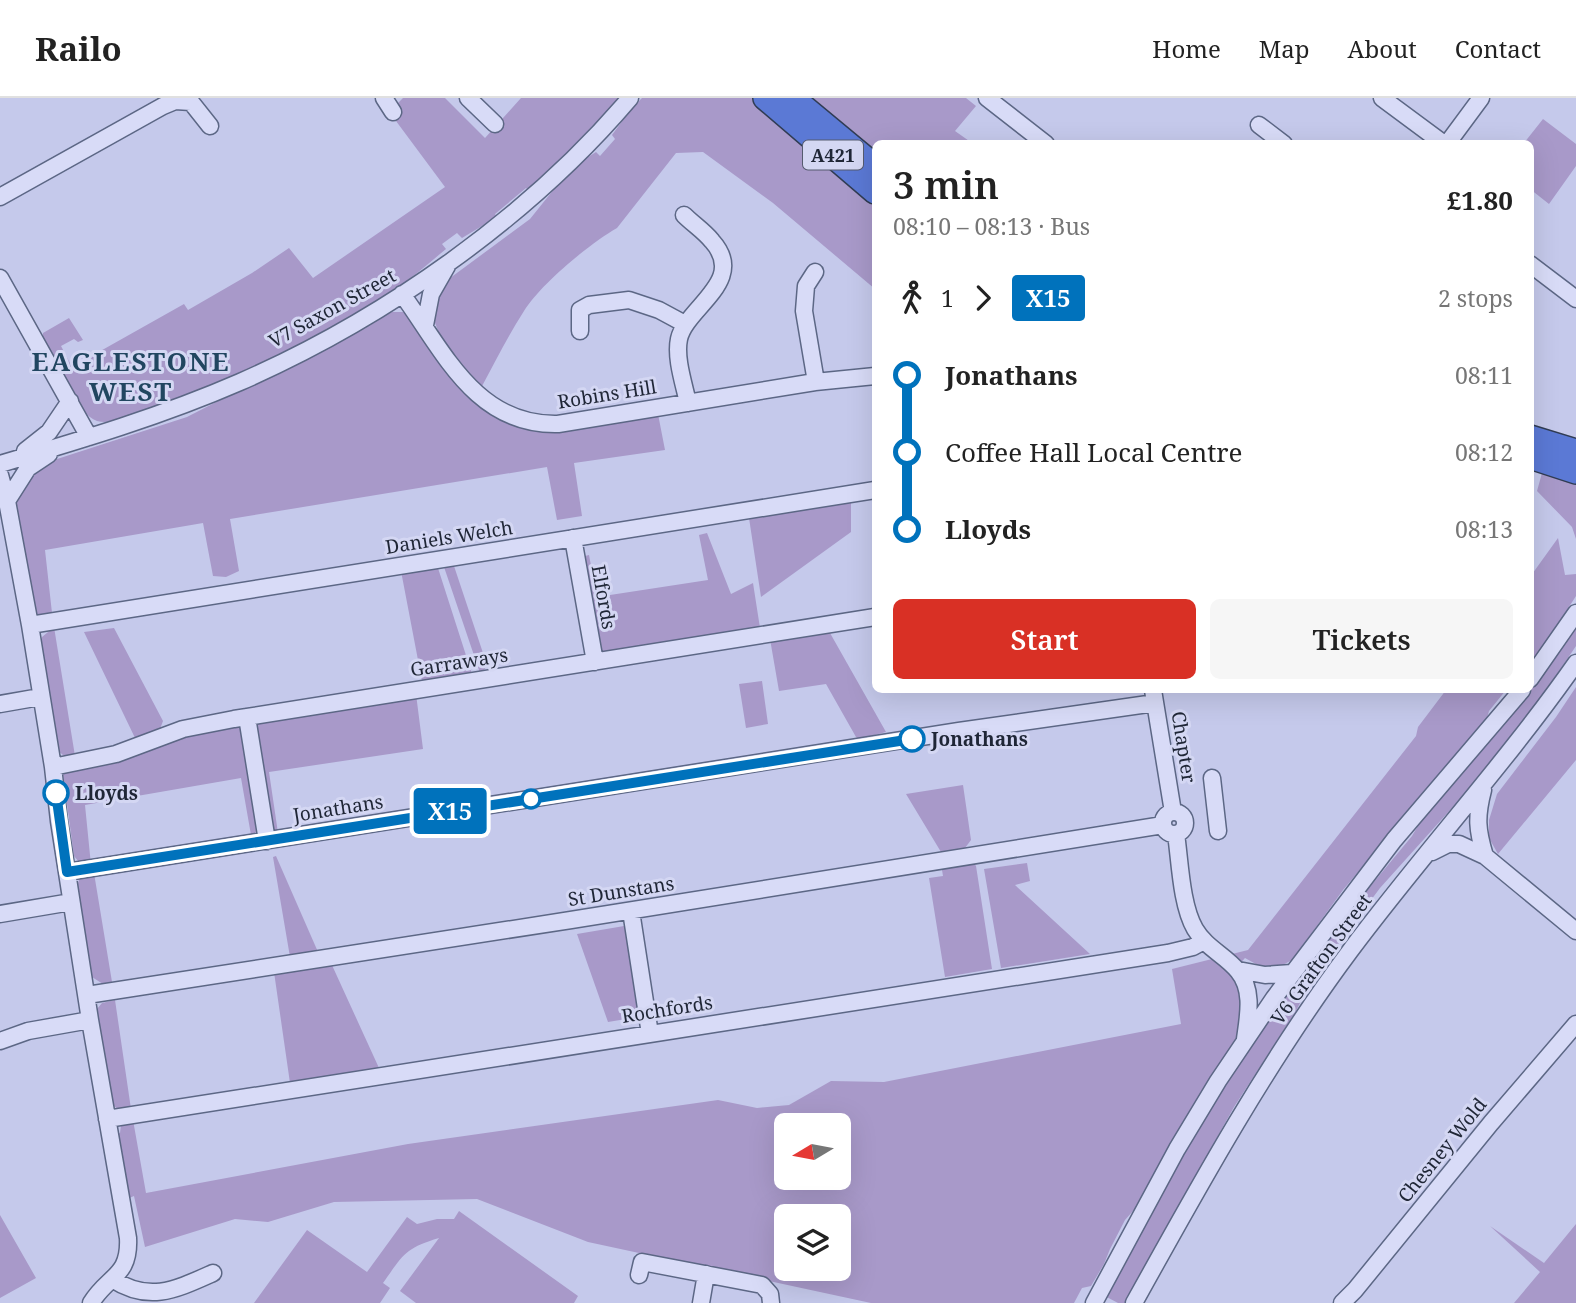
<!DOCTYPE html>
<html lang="en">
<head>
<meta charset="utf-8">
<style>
  :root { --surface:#fff; --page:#f6f6f6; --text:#222; --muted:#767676; --line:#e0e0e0; --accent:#d93025 }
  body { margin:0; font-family:"Noto Serif",serif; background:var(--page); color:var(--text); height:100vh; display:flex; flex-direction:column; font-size:26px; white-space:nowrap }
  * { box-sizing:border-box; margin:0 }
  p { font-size:23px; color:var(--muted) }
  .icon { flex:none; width:38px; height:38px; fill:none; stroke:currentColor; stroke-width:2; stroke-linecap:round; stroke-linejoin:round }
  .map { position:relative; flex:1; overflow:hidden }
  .details { position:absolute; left:872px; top:42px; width:662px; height:553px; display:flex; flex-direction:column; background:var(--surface); border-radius:10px; box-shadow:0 7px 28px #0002 }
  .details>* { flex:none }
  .badge { padding:0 14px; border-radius:5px; font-size:24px; line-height:46px }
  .needle { width:46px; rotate:260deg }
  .fabs { position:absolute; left:774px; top:1015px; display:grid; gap:14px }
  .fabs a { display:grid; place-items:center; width:77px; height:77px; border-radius:10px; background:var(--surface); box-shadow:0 7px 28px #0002; font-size:35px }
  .map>.badge { position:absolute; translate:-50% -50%; box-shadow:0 0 0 4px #fff }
  .legs { display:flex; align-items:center; gap:10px; height:77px; padding:0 21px; font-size:23px }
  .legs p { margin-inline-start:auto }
  .headline { display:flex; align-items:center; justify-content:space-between; height:119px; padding:0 21px }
  h1 { font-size:38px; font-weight:600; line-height:52px }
  .action { display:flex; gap:14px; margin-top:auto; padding:14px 21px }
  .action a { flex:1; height:80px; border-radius:10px; background:var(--accent); color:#fff; font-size:28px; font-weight:600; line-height:80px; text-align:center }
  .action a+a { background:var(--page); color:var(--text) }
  ul { padding:0 21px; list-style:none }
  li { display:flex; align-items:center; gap:24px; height:77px; font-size:26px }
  li i { display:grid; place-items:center; width:10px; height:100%; margin:0 9px; background:currentColor }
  li i::after { content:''; width:18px; height:18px; margin:-9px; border:5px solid; border-radius:50%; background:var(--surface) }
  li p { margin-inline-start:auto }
  li:first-child i { background:linear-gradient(#0000 50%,currentColor 0) }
  li:last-child i { background:linear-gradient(currentColor 50%,#0000 0) }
  header { display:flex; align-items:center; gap:42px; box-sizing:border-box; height:98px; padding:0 35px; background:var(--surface); border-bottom:2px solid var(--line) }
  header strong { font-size:33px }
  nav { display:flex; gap:38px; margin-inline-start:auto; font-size:24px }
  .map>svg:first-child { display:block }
</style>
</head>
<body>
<header>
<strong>Railo</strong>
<nav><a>Home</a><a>Map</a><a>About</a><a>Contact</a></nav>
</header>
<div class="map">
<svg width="1576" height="1205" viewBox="0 0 1576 1205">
  <rect width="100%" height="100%" fill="#c5c9eb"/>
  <!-- green -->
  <path fill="#a899c9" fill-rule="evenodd" d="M 403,0 L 445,0 L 485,40 L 521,0 L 620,0 L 583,41 L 528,92 L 526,90 L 495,116 L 497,119 L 462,140 L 457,135 L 442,146 L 446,151 C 429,165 413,179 396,191 C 320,242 226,288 138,315 C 126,319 110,327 97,323 C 78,317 54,265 43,246 L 43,235 L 69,220 L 83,242 L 78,244 L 74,241 L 61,248 L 72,269 L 184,206 L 188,212 L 252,175 L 289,150 L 313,180 L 445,89 L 396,23 L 398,5 Z
    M 642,0 L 755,0 L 875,101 L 875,191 L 773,105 L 703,54 L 676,55 L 617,130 C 589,146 541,186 524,213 C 508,238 495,264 481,290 L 457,261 L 439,235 L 435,225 L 434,208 L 442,186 L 530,121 L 571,70 L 596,54 L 600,58 L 615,41 L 612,37 L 631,11 Z
    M 813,0 L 966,0 L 976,8 L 955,33 L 972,45 L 875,46 L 875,57 L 847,34 Z
    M 1543,21 L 1576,46 L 1576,68 L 1549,106 L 1530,91 L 1530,46 L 1524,45 Z
    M 392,214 L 403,214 L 412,221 L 465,294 L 477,306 L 502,321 L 658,316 L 665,352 L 574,365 L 582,418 L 557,422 L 547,369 L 230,421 L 239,473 L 226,479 L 213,478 L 203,425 L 45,452 L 52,515 L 36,518 L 16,402 L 28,378 L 54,362 L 187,319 Z
    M 1542,375 L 1572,380 L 1576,382 L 1576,441 L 1572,429 L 1537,393 Z
    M 851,405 L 851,434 L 761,499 L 749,420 Z
    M 707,435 L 731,496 L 753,485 L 760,530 L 603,554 L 598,551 L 581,459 L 589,457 L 597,499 L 708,482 L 699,437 Z
    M 1558,440 L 1565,477 L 1576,476 L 1576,498 L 1530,569 L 1530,479 Z
    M 453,465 L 487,567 L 483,574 L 480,575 L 443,466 Z
    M 437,467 L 472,576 L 422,583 L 401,473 Z
    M 54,529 L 75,658 L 63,657 L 56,651 L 40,546 L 42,539 Z
    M 114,530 L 163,623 L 160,631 L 136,642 L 84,534 Z
    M 1576,530 L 1576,548 L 1539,603 L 1487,671 L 1380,790 L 1312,881 L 1296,913 L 1234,1009 L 1125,1205 L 1118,1205 L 1103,1197 L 1212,1002 L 1275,909 L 1335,831 L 1412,738 L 1429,709 L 1530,592 Z
    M 824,532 L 830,535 L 886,634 L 859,641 L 856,639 L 826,586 L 779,593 L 770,541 Z
    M 762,583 L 768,626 L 746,630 L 739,586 Z
    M 1576,589 L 1576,662 L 1498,756 L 1489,740 L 1489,722 L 1497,696 L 1556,619 Z
    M 1446,592 L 1506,592 L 1489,613 L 1487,620 L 1343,792 L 1292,862 L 1279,869 L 1265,871 L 1245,860 L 1234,872 L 1244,894 L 1240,927 L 1235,944 L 1183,1025 L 1140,1105 L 1125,1122 L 1110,1151 L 1104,1166 L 1091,1188 L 1082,1190 L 1074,1205 L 871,1205 L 588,1144 L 477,1101 L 334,1104 L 268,1124 L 235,1121 L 145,1149 L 134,1098 L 127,1101 L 116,1036 L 120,1035 L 121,1027 L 133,1022 L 146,1095 L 408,1046 L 718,1002 L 757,1010 L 789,1007 L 831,983 L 884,984 L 1181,926 L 1172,871 L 1248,852 L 1416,638 L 1418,629 ZM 786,1027 L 838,1027 L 838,1080 L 786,1080 ZM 786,1118 L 838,1118 L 838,1171 L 786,1171 Z
    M 416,596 L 423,651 L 269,674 L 278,735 L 269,729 L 255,624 Z
    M 239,625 L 243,630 L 258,733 L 251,737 L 241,680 L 85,707 L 91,767 C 83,766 79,765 74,758 L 63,676 L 69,671 L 148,647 Z
    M 963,687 L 971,742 L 965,750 L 941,754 L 906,696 Z
    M 276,758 L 318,854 L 290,859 L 273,759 Z
    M 973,764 L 976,768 L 992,871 L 945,879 L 929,780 L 943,778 L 941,766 Z
    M 1027,765 L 1030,783 L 1015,787 L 1090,856 L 1001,870 L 984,771 Z
    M 94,775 L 112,884 L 103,886 L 92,879 L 77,788 L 80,779 Z
    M 630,827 L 644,918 L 608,924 L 577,836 Z
    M 331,865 L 379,970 L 290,985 L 274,874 Z
    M 115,902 L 131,1011 L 120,1012 L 112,1007 L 97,911 L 102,905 Z
    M 459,1113 L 578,1198 L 574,1205 L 416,1205 L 400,1193 L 439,1140 C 405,1150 403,1157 383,1185 L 390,1190 L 380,1205 L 254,1205 L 307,1132 L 367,1174 L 407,1119 L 417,1126 L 437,1121 L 454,1121 Z
    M 0,1117 L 36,1180 L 0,1200 Z
    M 1576,1126 L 1576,1205 L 1514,1205 L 1540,1174 L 1490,1128 L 1544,1165 Z"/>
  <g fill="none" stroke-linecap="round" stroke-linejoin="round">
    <!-- minor casing -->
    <g stroke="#5c6785" stroke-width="19">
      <path id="minor" d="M 384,0 L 393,14
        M 468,0 L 495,26
        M 987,0 L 1046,46
        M 1382,0 L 1444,46
        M 1259,27 L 1284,46
        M 1447,46 L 1481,0
        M 0,99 L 163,8 L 175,3 L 191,4 L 210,28
        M 684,117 C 693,126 704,133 712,143 C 748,183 686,209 679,241 C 675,260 684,286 688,305
        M 1530,166 L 1576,201
        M 815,174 L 806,188 L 804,213 L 816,284
        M 0,180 L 89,339
        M 402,196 C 444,254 476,328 558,326 L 815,284 L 875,278
        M 425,227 L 431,196 L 447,168
        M 580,233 L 580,212 L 589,207 L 629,202 L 659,212 L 685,226
        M 25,353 L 49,334 L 70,303
        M 0,366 C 81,342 162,318 240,284 C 384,221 528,120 630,0
        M 0,377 L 7,403 L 30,527 L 53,669 L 59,723 L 90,922 L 128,1140 C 130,1179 108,1177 91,1205
        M 7,403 L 28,370 L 49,356
        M 573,440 L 595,564
        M 30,527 L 875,392
        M 1530,581 L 1576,515
        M 1153,592 L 1173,714
        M 0,606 L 40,599
        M 247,619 L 267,743
        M 53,669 L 116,656 L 183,631 L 234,621 L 875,519
        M 1212,680 L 1218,733
        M 1483,692 C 1476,719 1477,732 1485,758
        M1163 725a11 11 0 1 1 22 0a11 11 0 1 1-22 0Z
        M 1176,736 C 1180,763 1181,807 1195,831 C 1206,850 1225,857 1238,873 C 1254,892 1248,919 1245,941
        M 1432,754 L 1448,746 L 1459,746 L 1485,758 L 1576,833
        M 67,774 L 959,633 L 1155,605
        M 631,813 L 650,936
        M 0,816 L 71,804
        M 1238,872 L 1265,877 L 1292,875
        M 87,897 L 571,822 L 1163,727
        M 0,943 L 28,933 L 90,922
        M 107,1021 L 1168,855 L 1193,849 L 1204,843
        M 639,1177 L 642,1164 L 762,1187 L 770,1196 L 771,1205
        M 112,1181 C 149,1205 175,1192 213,1175
        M 701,1205 L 706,1176
        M 1094,1205 L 1177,1051 L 1218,983 L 1274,900 L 1394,742 L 1522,592
        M 1134,1205 C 1201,1084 1268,963 1350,853 C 1423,755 1506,665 1576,565
        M 1342,1205 L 1355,1192 L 1491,1025 L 1576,926"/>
    </g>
    <!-- highway casing -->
    <g stroke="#303c53" stroke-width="26">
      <path id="highway" d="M 765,0 L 875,94
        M 793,0 L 875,68
        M 1530,339 L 1576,353
        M 1530,359 L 1576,374"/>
    </g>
    <!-- minor -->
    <use href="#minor" stroke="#d8dbf7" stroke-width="16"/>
    <!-- highway -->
    <use href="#highway" stroke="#5b79d5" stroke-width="23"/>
  </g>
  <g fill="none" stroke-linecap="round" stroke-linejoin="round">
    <!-- line-1 casing -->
    <g stroke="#fff" stroke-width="16">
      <path id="line-1" d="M 56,695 L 67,774 L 912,641"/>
    </g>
    <!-- line-1 -->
    <use href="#line-1" stroke="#0072bc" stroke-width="10"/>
  </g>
  <!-- markers -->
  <g fill="#fff" stroke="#0072bc" stroke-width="3.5">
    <circle cx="912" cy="641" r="12"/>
    <circle cx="56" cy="695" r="12"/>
    <circle cx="531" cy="701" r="9"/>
  </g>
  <g text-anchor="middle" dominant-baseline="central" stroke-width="6" stroke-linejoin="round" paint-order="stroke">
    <!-- shield labels -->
    <rect fill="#d4d7f3" stroke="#555b6f" stroke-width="2" x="803" y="42.5" width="60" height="29" rx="5"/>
    <g font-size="18" font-weight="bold" fill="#1f2636">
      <text x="833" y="57">A421</text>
    </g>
    <!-- street labels -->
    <g font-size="19" fill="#1f2636" stroke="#d4d7f3">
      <text transform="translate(332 210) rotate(-29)">V7 Saxon Street</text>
      <text transform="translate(607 296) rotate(-9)">Robins Hill</text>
      <text transform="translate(449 439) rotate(-9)">Daniels Welch</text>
      <text transform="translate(604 499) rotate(80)">Elfords</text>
      <text transform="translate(459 564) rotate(-9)">Garraways</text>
      <text transform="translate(1184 649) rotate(81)">Chapter</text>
      <text transform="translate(338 710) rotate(-9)">Jonathans</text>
      <text transform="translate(621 793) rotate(-9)">St Dunstans</text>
      <text transform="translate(1321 861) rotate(-54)">V6 Grafton Street</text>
      <text transform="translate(667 911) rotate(-9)">Rochfords</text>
      <text transform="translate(1442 1052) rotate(-51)">Chesney Wold</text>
    </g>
    <!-- stop labels -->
    <g font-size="19" font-weight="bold" fill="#1f2636" stroke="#d4d7f3" text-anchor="start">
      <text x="931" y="641">Jonathans</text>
      <text x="75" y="695">Lloyds</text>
    </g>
    <!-- district labels -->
    <g font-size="26" font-weight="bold" letter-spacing="2" fill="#214660" stroke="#d4d7f3">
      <text x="131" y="263">EAGLESTONE<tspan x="131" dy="30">WEST</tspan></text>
    </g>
  </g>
</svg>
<div class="fabs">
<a><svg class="needle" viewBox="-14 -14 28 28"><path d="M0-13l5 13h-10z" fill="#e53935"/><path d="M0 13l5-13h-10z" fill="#767676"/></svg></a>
<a><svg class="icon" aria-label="layers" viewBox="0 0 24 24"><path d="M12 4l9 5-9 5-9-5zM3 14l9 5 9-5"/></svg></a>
</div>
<b class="badge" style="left:450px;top:713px;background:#0072bc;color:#fff">X15</b>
<section class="details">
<div class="headline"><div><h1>3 min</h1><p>08:10 – 08:13 · Bus</p></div><b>£1.80</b></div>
<div class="legs"><svg class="icon" aria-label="walk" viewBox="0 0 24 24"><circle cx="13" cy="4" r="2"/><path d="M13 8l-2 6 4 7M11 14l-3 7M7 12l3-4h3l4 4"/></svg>1<svg class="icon" aria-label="forward" viewBox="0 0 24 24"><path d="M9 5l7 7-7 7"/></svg><b class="badge" style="background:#0072bc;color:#fff">X15</b><p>2 stops</p></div>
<ul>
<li><i style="color:#0072bc"></i><b>Jonathans</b><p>08:11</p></li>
<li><i style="color:#0072bc"></i><span>Coffee Hall Local Centre</span><p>08:12</p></li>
<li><i style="color:#0072bc"></i><b>Lloyds</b><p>08:13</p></li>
</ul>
<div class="action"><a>Start</a><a>Tickets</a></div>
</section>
</div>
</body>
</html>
